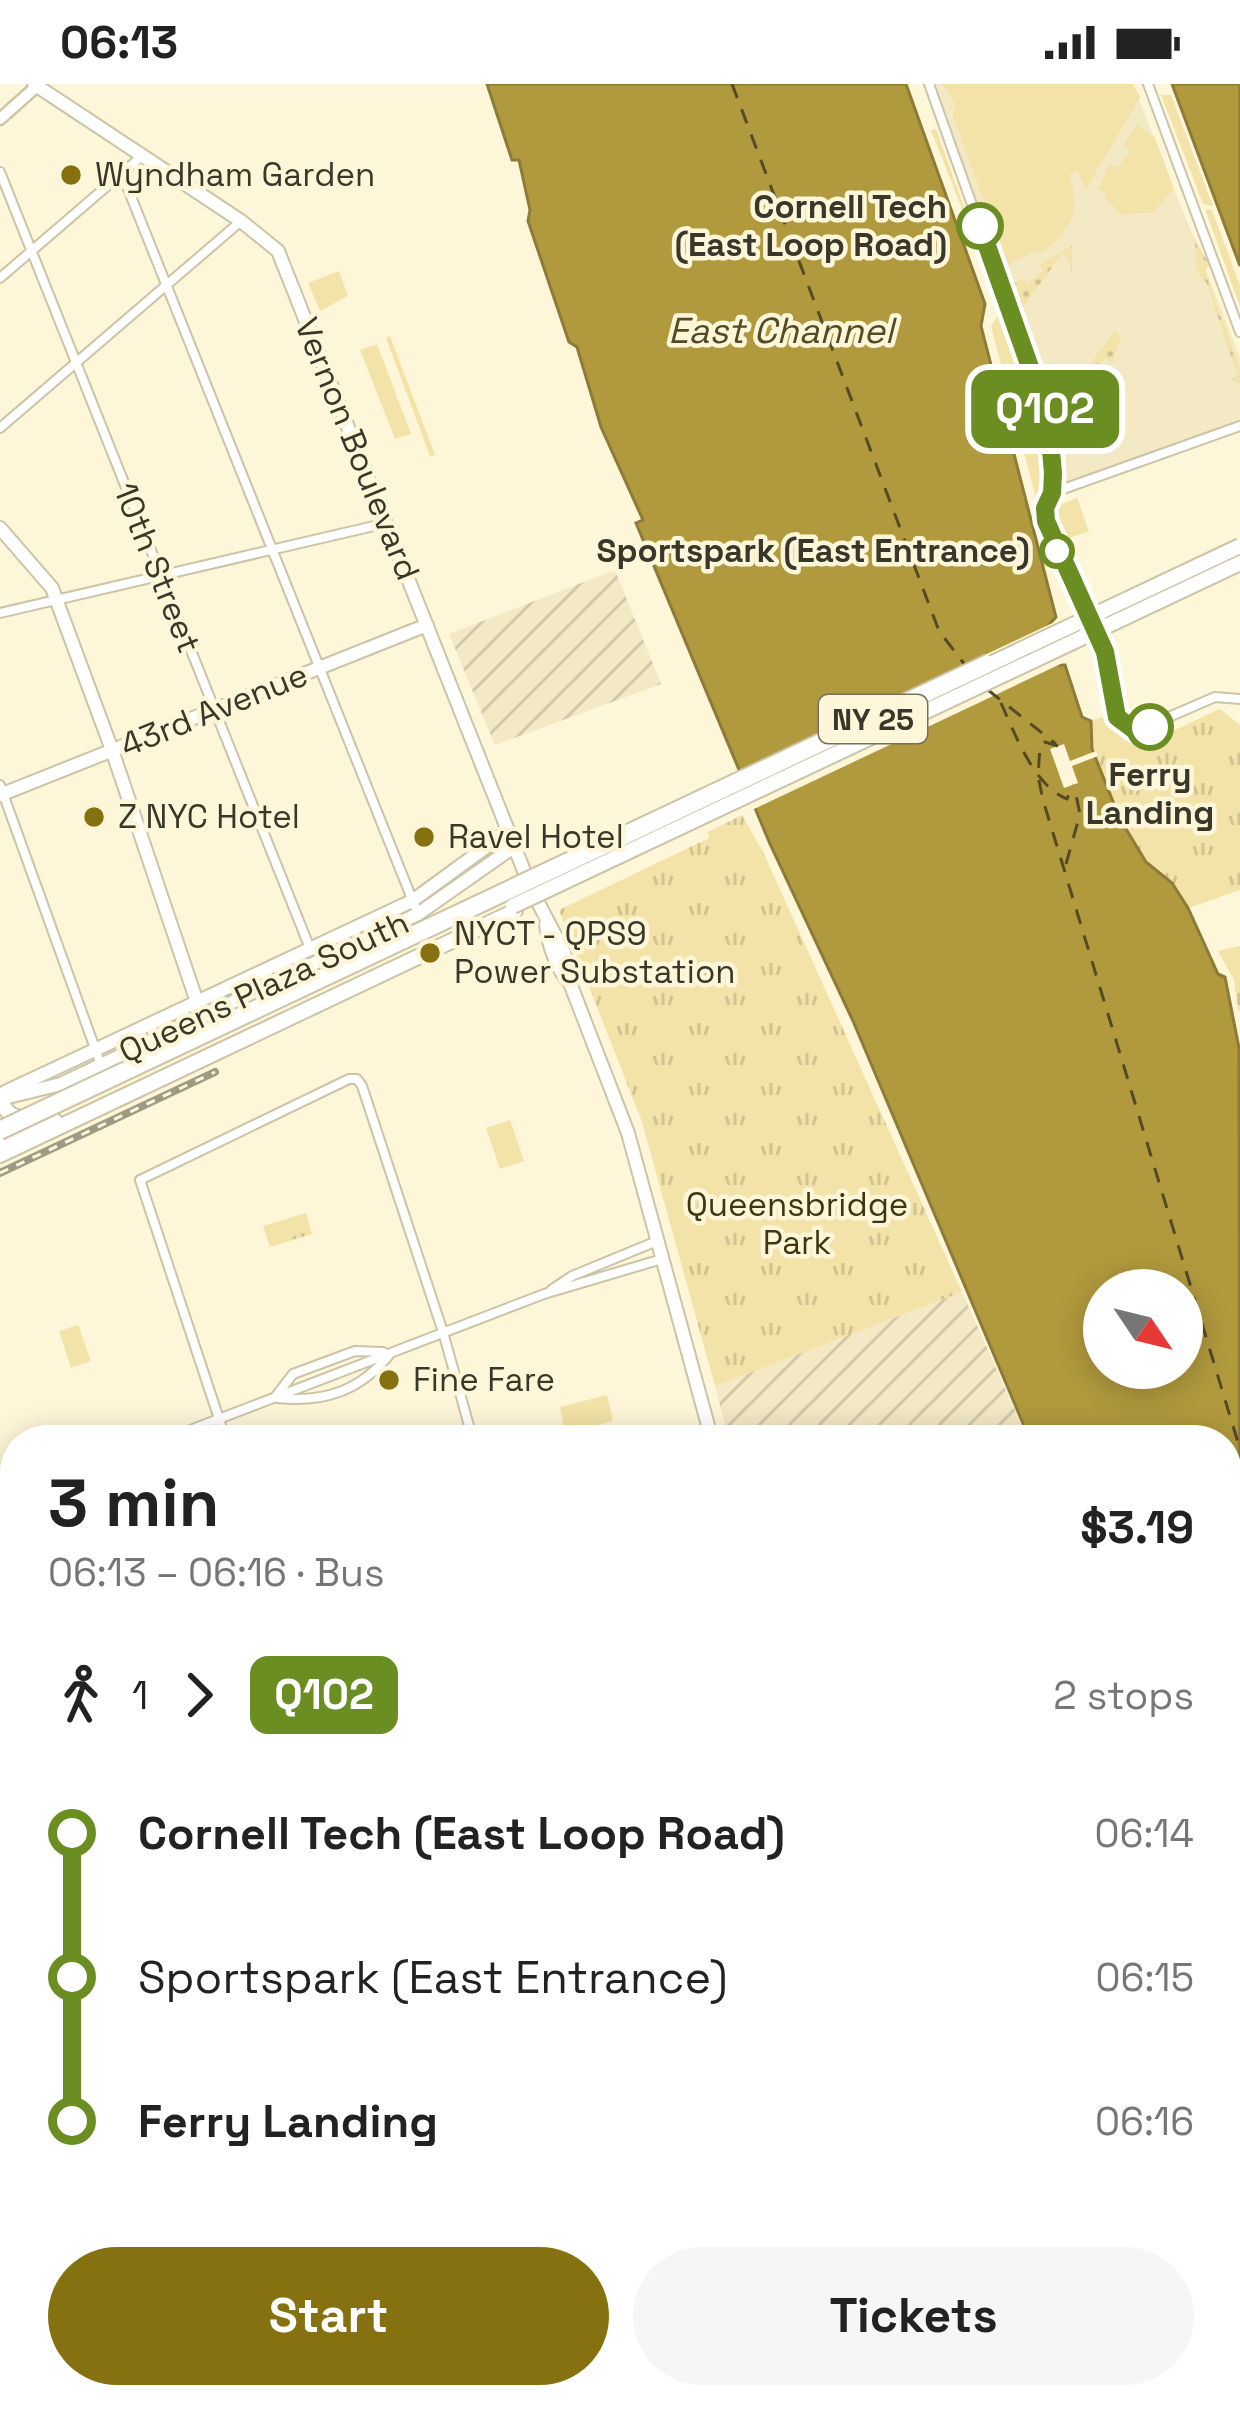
<!DOCTYPE html>
<html lang="en">
<head>
<meta charset="utf-8">
<style>
  :root { --surface:#fff; --page:#f6f6f6; --text:#222; --muted:#767676; --accent:#867111 }
  body { margin:0; font-family:"Space Grotesk",sans-serif; background:var(--page); color:var(--text); height:100vh; display:flex; flex-direction:column; font-size:45px; white-space:nowrap }
  * { box-sizing:border-box; margin:0 }
  p { font-size:39px; color:var(--muted) }
  .icon { flex:none; width:66px; height:66px; fill:none; stroke:currentColor; stroke-width:2; stroke-linecap:round; stroke-linejoin:round }
  .map { position:relative; flex:1; overflow:hidden }
  .side { position:absolute; left:0px; top:1341px; width:1242px; height:984px; display:flex; flex-direction:column; background:var(--surface); border-radius:48px 48px 0 0; box-shadow:0 6px 30px #0003 }
  .side>* { flex:none }
  .badge { padding:0 24px; border-radius:18px; font-size:42px; line-height:78px }
  .needle { width:78px; rotate:125deg }
  .controls { position:absolute; left:1083px; top:1185px; display:grid; gap:24px }
  .controls a { display:grid; place-items:center; width:120px; height:120px; border-radius:50%; background:var(--surface); box-shadow:0 6px 30px #0003; font-size:60px }
  .map>.badge { position:absolute; translate:-50% -50%; box-shadow:0 0 0 6px #fff }
  .legs { display:flex; align-items:center; gap:18px; height:132px; padding:0 48px; font-size:39px }
  .legs p { margin-inline-start:auto }
  .summary { display:flex; align-items:center; justify-content:space-between; height:204px; padding:0 48px }
  h1 { font-size:66px; font-weight:800; line-height:90px }
  .action { display:flex; gap:24px; margin-top:auto; padding:24px 48px }
  .action a { flex:1; height:138px; border-radius:72px; background:var(--accent); color:#fff; font-size:48px; font-weight:800; line-height:138px; text-align:center }
  .action a+a { background:var(--page); color:var(--text) }
  ul { padding:0 48px; list-style:none }
  li { display:flex; align-items:center; gap:42px; height:144px; font-size:45px }
  li i { display:grid; place-items:center; width:18px; height:100%; margin:0 15px; background:currentColor }
  li i::after { content:''; width:30px; height:30px; margin:-15px; border:9px solid; border-radius:50%; background:var(--surface) }
  li p { margin-inline-start:auto }
  li:first-child i { background:linear-gradient(#0000 50%,currentColor 0) }
  li:last-child i { background:linear-gradient(currentColor 50%,#0000 0) }
  .status { display:flex; justify-content:space-between; align-items:center; height:84px; padding:0 60px; background:var(--surface); direction:ltr }
  .status svg { height:33px; fill:currentColor }
  .map>svg:first-child { display:block }
</style>
</head>
<body>
<div class="status"><b>06:13</b><svg viewBox="0 0 49 12"><path d="M0 12V9h3v3zM5 12V6h3v6zM10 12V3h3v9zM15 12V0h3v12zM26 1h20v11H26zM47 4h2v5h-2z"/></svg></div>
<div class="map">
<svg width="1240" height="2325" viewBox="0 0 1240 2325">
  <defs>
    <pattern id="industrial-furrows" width="10" height="10" patternUnits="userSpaceOnUse" patternTransform="scale(3)"><rect width="10" height="10" fill="#f3e9c4"/><path d="M-1 1l2-2M0 10L10 0M9 11l2-2" fill="none" stroke="#d1c8a9"/></pattern>
    <pattern id="park-tufts" width="24" height="20" patternUnits="userSpaceOnUse" patternTransform="scale(3)"><rect width="24" height="20" fill="#f3e3a8"/><path d="M3 7l-1-3M5 7V3M7 7l1-3M15 17l-1-3M17 17v-4M19 17l1-3" fill="none" stroke="#d1c391"/></pattern>
    <pattern id="garden-dots" width="8" height="8" patternUnits="userSpaceOnUse" patternTransform="scale(3)"><rect width="8" height="8" fill="#f3e3a8"/><path d="M2 2h.1M6 6h.1" fill="none" stroke="#d1c391" stroke-width="1.8" stroke-linecap="round"/></pattern>
  </defs>
  <rect width="100%" height="100%" fill="#fef6d8"/>
  <!-- built -->
  <path fill="#f3e9c4" d="M 935,0 L 1133,0 L 1240,273 L 1240,342 L 1070,403 L 1062,394 L 1049,321 Z"/>
  <!-- industrial -->
  <path fill="url(#industrial-furrows)" d="M 615,486 L 661,600 L 495,661 L 449,550 Z
    M 962,1208 L 1028,1356 L 729,1356 L 715,1302 Z
    M 1227,1801 L 1240,1830 L 1240,2001 L 1227,2008 Z"/>
  <!-- grass -->
  <path fill="#f3e3a8" d="M 942,0 L 1133,0 L 1140,13 L 1086,105 L 1077,87 L 1069,90 C 1082,129 1071,147 1039,171 L 1036,167 L 1007,181 L 997,155 L 1000,145 L 986,124 L 953,31 L 956,21 Z
    M 1161,11 L 1171,11 L 1213,122 L 1203,120 Z
    M 1137,40 L 1155,54 L 1174,105 L 1153,128 L 1122,131 L 1106,114 L 1104,107 L 1098,106 L 1110,80 L 1118,84 L 1129,67 L 1123,62 Z
    M 936,45 L 992,201 L 931,46 Z
    M 1205,125 L 1212,126 L 1240,201 L 1240,223 Z
    M 339,187 L 348,212 L 320,227 L 308,199 Z
    M 997,217 C 1019,276 1065,358 1038,422 L 991,242 L 999,230 Z
    M 390,252 L 435,371 L 430,372 L 386,254 Z
    M 377,260 L 411,350 L 395,355 L 360,266 Z
    M 1077,414 L 1089,447 L 1064,456 L 1053,423 Z
    M 510,1036 L 524,1077 L 500,1085 L 486,1044 Z
    M 78,1241 L 91,1277 L 71,1284 L 59,1247 Z
    M 607,1311 L 613,1337 L 565,1350 L 560,1323 Z"/>
  <!-- park -->
  <path fill="url(#park-tufts)" d="M 1220,625 L 1240,641 L 1240,806 L 1188,824 L 1172,799 L 1146,778 L 1120,735 L 1092,665 L 1091,637 L 1105,632 C 1129,679 1186,639 1220,625 Z
    M 742,731 L 763,768 L 962,1208 L 715,1302 L 642,1038 L 559,826 L 709,754 L 708,748 Z
    M 1240,862 L 1240,927 L 1238,927 L 1234,896 L 1218,867 Z
    M 306,1129 L 312,1150 L 270,1163 L 263,1142 Z"/>
  <!-- garden -->
  <path fill="url(#garden-dots)" d="M 1181,131 L 1209,180 L 1205,188 L 1240,285 L 1240,300 L 1231,295 L 1238,292 L 1206,198 L 1197,188 L 1195,159 Z
    M 1072,161 L 1072,190 L 1069,176 L 1062,169 L 1022,225 L 1013,201 L 1021,194 L 1027,200 L 1043,187 L 1039,181 Z
    M 1115,246 L 1121,253 L 1112,278 L 1105,274 L 1093,291 L 1101,296 L 1086,301 L 1079,295 Z
    M 1096,303 L 1061,340 L 1056,319 L 1065,316 L 1072,306 Z"/>
  <!-- water -->
  <path fill="#b1993d" stroke="#8d7b37" stroke-width="3" fill-rule="evenodd" d="M 487,0 L 906,0 L 985,220 L 981,242 L 1056,533 L 1048,542 L 1059,581 L 1065,581 L 1082,633 L 1091,637 L 1092,665 L 1120,735 L 1146,778 L 1172,799 L 1188,824 L 1218,890 L 1225,893 L 1239,964 L 1240,1830 L 1227,1801 L 1227,1356 L 1030,1356 L 853,937 L 770,760 L 636,439 L 643,436 L 601,343 L 577,263 L 569,258 L 528,137 L 530,126 L 519,76 L 512,76 ZM 1104,1206 L 1182,1206 L 1182,1284 L 1104,1284 Z
    M 1172,0 L 1240,0 L 1240,182 Z"/>
  <!-- pier -->
  <path fill="#fef6d8" d="M 1061,526 L 1062,532 L 1062,535 L 1055,544 L 1063,574 L 1069,576 L 750,727 L 734,689 L 1061,535 Z
    M 1064,660 L 1070,677 L 1096,667 L 1098,672 L 1072,682 L 1078,699 L 1064,704 L 1050,665 Z"/>
  <g fill="none" stroke-linecap="round" stroke-linejoin="round">
    <!-- ferry -->
    <path stroke="#544a24" stroke-width="3" stroke-dasharray="15 12" stroke-linecap="butt" d="M 732,0 L 939,547 L 965,581
      M 988,606 L 1056,660
      M 1001,619 C 1015,650 1034,702 1067,715 L 1073,700
      M 1058,662 L 1045,658 L 1040,662 L 1038,692 L 1043,716 L 1240,1365
      M 1066,780 L 1080,730 L 1074,702"/>
    <!-- minor casing -->
    <g stroke="#ccc4a7" stroke-width="12">
      <path id="minor" d="M 929,0 L 1048,334 L 1053,404 L 1045,432 L 1058,470 L 1105,568 L 1117,633 L 1125,641 L 1141,645 L 1215,613 L 1240,615
        M 1148,0 L 1240,248
        M 0,88 L 311,867
        M 122,90 L 418,830
        M 0,194 L 142,72
        M 0,344 L 240,138
        M 1052,409 L 1240,342
        M 0,529 L 387,439
        M 0,701 L 101,981
        M 551,1206 L 572,1192 L 657,1157
        M 276,1312 L 293,1290 L 355,1267 L 383,1268
        M 277,1314 C 324,1319 360,1307 390,1270
        M 164,1356 L 544,1210 L 662,1175
        M 226,1356 L 140,1096 L 349,995 L 357,995 L 362,1002 L 443,1248 L 473,1356
        M 0,1680 L 15,1675
        M 0,1847 L 15,1888
        M 0,1939 L 15,1934
        M 1227,2021 L 1240,2014
        M 1227,2057 L 1240,2051
        M 0,2156 L 15,2150
        M 0,2188 L 15,2229
        M 45,2310 L 50,2325
        M 168,2310 L 174,2325
        M 377,2310 L 385,2325
        M 508,2310 L 516,2325
        M 634,2310 L 643,2325
        M 759,2310 L 767,2325
        M 884,2310 L 893,2325
        M 1010,2310 L 1018,2325
        M 220,2325 L 264,2310"/>
    </g>
    <!-- tertiary casing -->
    <g stroke="#ccc4a7" stroke-width="15">
      <path id="tertiary" d="M 0,35 L 37,2"/>
    </g>
    <!-- secondary casing -->
    <g stroke="#ccc4a7" stroke-width="16">
      <path id="secondary" d="M 34,0 L 241,137 L 278,167 L 532,807 L 564,868 L 570,899
        M 0,444 L 52,504 L 112,666 L 198,921
        M 0,711 L 427,541
        M 546,840 C 548,859 556,885 570,899 L 628,1049 L 712,1356
        M 5,1008 L 412,817 L 508,747
        M 0,1015 L 61,1000 L 418,830 L 515,762
        M 1227,2039 L 1240,2033
        M 1141,2310 L 1150,2325
        M 723,2325 L 749,2310"/>
    </g>
    <!-- primary casing -->
    <g stroke="#ccc4a7" stroke-width="16">
      <path id="primary" d="M 0,1408 L 15,1452
        M 310,2310 L 315,2325"/>
    </g>
    <!-- trunk casing -->
    <g stroke="#ccc4a7" stroke-width="18">
      <path id="trunk" d="M 195,956 L 203,942 L 202,932
        M 0,1019 L 11,1031 L 24,1035
        M 0,1056 L 55,1037
        M 0,1071 L 515,827"/>
    </g>
    <!-- minor -->
    <use href="#minor" stroke="#fff" stroke-width="8"/>
    <!-- tertiary -->
    <use href="#tertiary" stroke="#fff" stroke-width="10"/>
    <!-- secondary -->
    <use href="#secondary" stroke="#fff" stroke-width="12"/>
    <!-- primary -->
    <use href="#primary" stroke="#fff" stroke-width="12"/>
    <!-- trunk -->
    <use href="#trunk" stroke="#fff" stroke-width="14"/>
    <!-- rail casing -->
    <g stroke="#9f9a84" stroke-width="8">
      <path id="rail" d="M 0,1089 L 215,988"/>
    </g>
    <!-- rail -->
    <use href="#rail" stroke="#fef6d8" stroke-width="3" stroke-dasharray="9" stroke-linecap="butt"/>
    <!-- pedestrian-bridge casing -->
    <g stroke="#ccc4a7" stroke-width="10" stroke-linecap="butt">
      <path id="pedestrian-bridge" d="M 0,1040 L 987,574"/>
    </g>
    <!-- trunk-bridge casing -->
    <g stroke="#ccc4a7" stroke-width="18" stroke-linecap="butt">
      <path id="trunk-bridge" d="M 513,822 L 1240,479
        M 0,1048 L 1240,462"/>
    </g>
    <!-- pedestrian-bridge -->
    <use href="#pedestrian-bridge" stroke="#fff" stroke-width="6"/>
    <!-- trunk-bridge -->
    <use href="#trunk-bridge" stroke="#fff" stroke-width="14"/>
  </g>
  <g fill="none" stroke-linecap="round" stroke-linejoin="round">
    <!-- line-1 casing -->
    <g stroke="#fff" stroke-width="27">
      <path id="line-1" d="M 980,142 L 1048,334 L 1053,389 L 1052,409 L 1045,424 L 1046,437 L 1105,568 L 1117,633 L 1133,645 L 1150,643"/>
    </g>
    <!-- line-1 -->
    <use href="#line-1" stroke="#6b8e23" stroke-width="18"/>
  </g>
  <!-- markers -->
  <g fill="#867111" stroke="#fef6d8" stroke-width="4.5">
    <circle cx="71" cy="91" r="12"/>
    <circle cx="94" cy="733" r="12"/>
    <circle cx="424" cy="753" r="12"/>
    <circle cx="430" cy="869" r="12"/>
    <circle cx="389" cy="1296" r="12"/>
  </g>
  <g fill="#fff" stroke="#6b8e23" stroke-width="6">
    <circle cx="980" cy="142" r="21"/>
    <circle cx="1057" cy="467" r="15"/>
    <circle cx="1150" cy="643" r="21"/>
  </g>
  <g text-anchor="middle" dominant-baseline="central" stroke-width="9" stroke-linejoin="round" paint-order="stroke">
    <!-- shield labels -->
    <rect fill="#fef6d8" stroke="#74705e" stroke-width="3" x="819" y="611" width="108" height="48" rx="9"/>
    <g font-size="30" font-weight="bold" fill="#39362a">
      <text x="873" y="635">NY 25</text>
    </g>
    <!-- poi labels -->
    <g font-size="33" fill="#39362a" stroke="#fef6d8" text-anchor="start">
      <text x="95" y="91">Wyndham Garden</text>
      <text x="118" y="733">Z NYC Hotel</text>
      <text x="448" y="753">Ravel Hotel</text>
      <text x="454" y="850">NYCT - QPS9<tspan x="454" dy="38">Power Substation</tspan></text>
      <text x="413" y="1296">Fine Fare</text>
    </g>
    <!-- stop labels -->
    <g font-size="33" font-weight="bold" fill="#39362a" stroke="#fef6d8" text-anchor="end">
      <text x="947" y="123">Cornell Tech<tspan x="947" dy="38">(East Loop Road)</tspan></text>
      <text x="1030" y="467">Sportspark (East Entrance)</text>
      <text x="1150" y="691" text-anchor="middle">Ferry<tspan x="1150" dy="38">Landing</tspan></text>
    </g>
    <!-- street labels -->
    <g font-size="33" fill="#39362a" stroke="#fef6d8">
      <text transform="translate(357 365) rotate(68)">Vernon Boulevard</text>
      <text transform="translate(157 484) rotate(68)">10th Street</text>
      <text transform="translate(214 626) rotate(-22)">43rd Avenue</text>
      <text transform="translate(264 903) rotate(-25)">Queens Plaza South</text>
    </g>
    <!-- park labels -->
    <g font-size="33" fill="#40360e" stroke="#fef6d8">
      <text x="797" y="1121">Queensbridge<tspan x="797" dy="38">Park</tspan></text>
    </g>
    <!-- water labels -->
    <g font-size="36" font-style="italic" fill="#544a24" stroke="#fef6d8">
      <text x="781" y="247">East Channel</text>
    </g>
  </g>
</svg>
<div class="controls">
<a><svg class="needle" viewBox="-14 -14 28 28"><path d="M0-13l5 13h-10z" fill="#e53935"/><path d="M0 13l5-13h-10z" fill="#767676"/></svg></a>
</div>
<b class="badge" style="left:1045px;top:325px;background:#6b8e23;color:#fff">Q102</b>
<section class="side">
<div class="summary"><div><h1>3 min</h1><p>06:13 – 06:16 · Bus</p></div><b>$3.19</b></div>
<div class="legs"><svg class="icon" aria-label="walk" viewBox="0 0 24 24"><circle cx="13" cy="4" r="2"/><path d="M13 8l-2 6 4 7M11 14l-3 7M7 12l3-4h3l4 4"/></svg>1<svg class="icon" aria-label="forward" viewBox="0 0 24 24"><path d="M9 5l7 7-7 7"/></svg><b class="badge" style="background:#6b8e23;color:#fff">Q102</b><p>2 stops</p></div>
<ul>
<li><i style="color:#6b8e23"></i><b>Cornell Tech (East Loop Road)</b><p>06:14</p></li>
<li><i style="color:#6b8e23"></i><span>Sportspark (East Entrance)</span><p>06:15</p></li>
<li><i style="color:#6b8e23"></i><b>Ferry Landing</b><p>06:16</p></li>
</ul>
<div class="action"><a>Start</a><a>Tickets</a></div>
</section>
</div>
</body>
</html>
